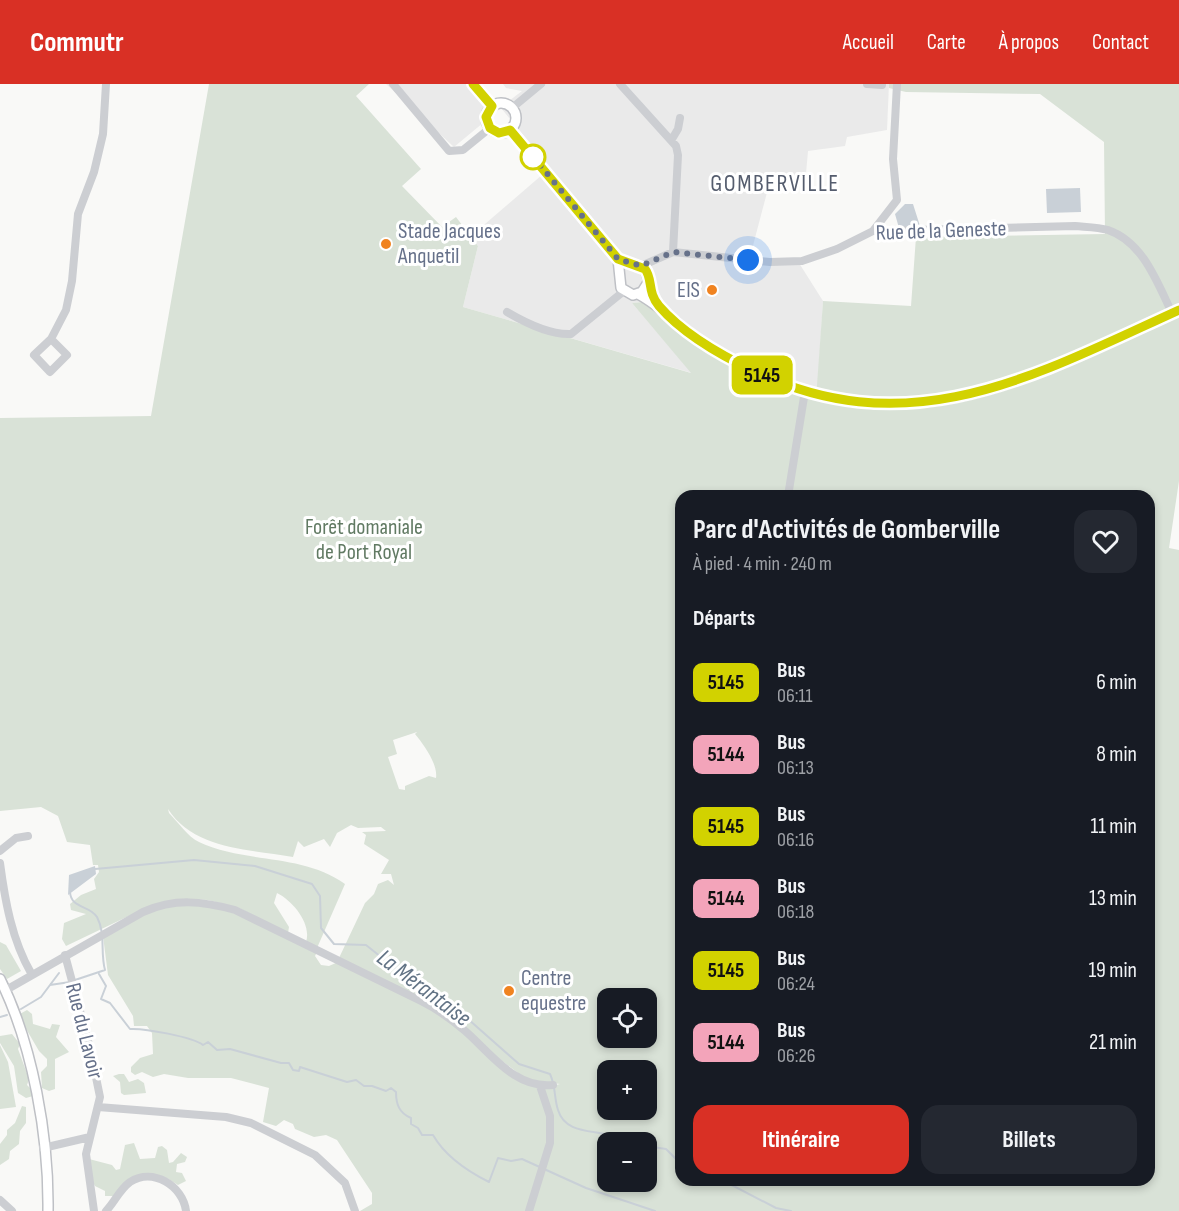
<!DOCTYPE html>
<html lang="fr">
<head>
<meta charset="utf-8">
<style>
  :root { --surface:#171b24; --page:#242831; --text:#f1f3f6; --muted:#9ea1a6; --accent:#d93025 }
  body { margin:0; font-family:"Sofia Sans Condensed",sans-serif; background:var(--page); color:var(--text); height:100vh; display:flex; flex-direction:column; font-size:22px; white-space:nowrap }
  * { box-sizing:border-box; margin:0 }
  p { font-size:20px; color:var(--muted) }
  .icon { flex:none; width:33px; height:33px; fill:none; stroke:currentColor; stroke-width:2; stroke-linecap:round; stroke-linejoin:round }
  .map { position:relative; flex:1; overflow:hidden }
  .side { position:absolute; left:675px; top:406px; width:480px; height:696px; display:flex; flex-direction:column; background:var(--surface); border-radius:18px; box-shadow:0 3px 9px #0003 }
  .side>* { flex:none }
  .badge { padding:0 12px; border-radius:9px; font-size:21px; line-height:39px }
  .tools { position:absolute; left:597px; top:904px; display:grid; gap:12px }
  .tools a { display:grid; place-items:center; width:60px; height:60px; border-radius:12px; background:var(--surface); box-shadow:0 3px 9px #0003; font-size:30px }
  .you { position:absolute; width:30px; height:30px; margin:-15px; border:4px solid #fff; border-radius:50%; background:#1a73e8; box-shadow:0 0 0 9px #1a73e833 }
  .map>.badge { position:absolute; translate:-50% -50%; box-shadow:0 0 0 3px #fff }
  h2 { padding:0 18px; font-size:22px; line-height:54px }
  .round { display:grid; place-items:center; flex:none; width:63px; height:63px; border-radius:18px; background:var(--page) }
  .summary { display:flex; align-items:center; justify-content:space-between; height:102px; padding:0 18px }
  h1 { font-size:28px; font-weight:700; line-height:45px }
  .action { display:flex; gap:12px; margin-top:auto; padding:12px 18px }
  .action a { flex:1; height:69px; border-radius:18px; background:var(--accent); color:#fff; font-size:24px; font-weight:700; line-height:69px; text-align:center }
  .action a+a { background:var(--page); color:var(--text) }
  ul { padding:0; list-style:none }
  li { display:flex; align-items:center; gap:18px; height:72px; padding:0 18px }
  li div { flex:1 }
  li b { display:block; font-size:22px }
  li em { font-style:normal }
  li .badge { min-width:66px; font-weight:700; text-align:center }
  header { display:flex; align-items:center; gap:36px; box-sizing:border-box; height:84px; padding:0 30px; background:var(--accent); color:#fff }
  header strong { font-size:28px }
  nav { display:flex; gap:33px; margin-inline-start:auto; font-size:21px }
  .map>svg:first-child { display:block }
</style>
</head>
<body>
<header>
<strong>Commutr</strong>
<nav><a>Accueil</a><a>Carte</a><a>À propos</a><a>Contact</a></nav>
</header>
<div class="map">
<svg width="1179" height="1127" viewBox="0 0 1179 1127">
  <rect width="100%" height="100%" fill="#f9f9f7"/>
  <!-- built -->
  <path fill="#eaeaea" d="M 386,0 L 480,0 L 501,23 L 522,7 L 506,4 L 503,0 L 889,0 L 887,46 L 847,53 L 845,62 L 808,67 L 805,100 L 770,97 L 750,173 L 799,179 L 823,217 L 817,315 L 779,303 L 736,283 L 643,218 L 632,219 L 692,289 L 463,223 L 478,162 L 471,152 L 550,84 L 501,24 L 454,63 Z"/>
  <!-- green -->
  <path fill="#d9e2d7" fill-rule="evenodd" d="M 209,0 L 369,0 L 356,12 L 421,85 L 402,102 L 442,143 L 456,133 L 478,162 L 463,223 L 691,289 L 632,219 L 643,218 L 654,223 L 736,283 L 779,303 L 816,315 L 823,217 L 911,222 L 916,153 L 1105,150 L 1104,58 L 1040,10 L 906,8 L 889,4 L 889,0 L 1179,0 L 1179,397 L 1169,464 L 1179,466 L 1179,1127 L 532,1127 L 552,1060 L 543,1004 L 560,1000 L 528,996 L 503,981 L 446,929 L 339,874 L 365,819 L 374,810 L 378,800 L 388,796 L 394,801 L 391,790 L 381,790 L 389,776 L 364,760 L 366,751 L 362,748 L 386,747 L 381,743 L 358,744 L 351,741 L 337,749 L 330,763 L 324,755 L 304,763 L 298,757 L 293,773 C 250,765 194,766 168,725 L 169,729 C 178,738 188,753 199,758 C 246,780 302,769 345,800 L 317,864 L 306,858 C 312,840 293,817 277,809 L 274,819 L 289,843 L 288,849 L 239,824 L 208,816 L 186,815 L 135,829 L 66,862 L 62,855 L 64,839 L 86,830 L 71,826 L 70,820 L 81,811 L 96,805 L 94,795 L 99,788 L 98,781 L 93,781 L 90,761 L 67,758 L 58,732 L 41,723 L 0,727 L 0,334 L 151,332 ZM 681,412 L 1149,412 L 1149,1096 L 681,1096 ZM 417,648 L 415,650 C 424,661 438,680 436,694 L 429,692 L 405,702 L 405,706 L 399,705 L 388,673 L 397,670 L 393,656 ZM 608,915 L 646,915 L 646,954 L 608,954 ZM 608,987 L 646,987 L 646,1026 L 608,1026 ZM 608,1059 L 646,1059 L 646,1098 L 608,1098 Z
    M 188,819 L 225,825 L 317,868 L 315,872 L 321,881 L 329,882 L 338,878 L 438,928 L 539,1005 L 548,1034 L 548,1058 L 526,1127 L 360,1127 L 372,1120 L 372,1109 L 337,1056 L 326,1051 L 314,1053 L 295,1045 L 293,1040 L 284,1036 L 276,1042 L 263,1038 L 269,1004 L 231,994 L 188,994 L 164,990 L 153,993 L 142,988 L 135,991 L 131,988 L 131,983 L 140,974 L 153,970 L 152,949 L 147,942 L 134,942 L 133,932 L 108,891 L 103,852 L 154,825 Z
    M 0,858 L 6,861 L 21,887 L 7,895 L 0,885 Z
    M 27,926 L 32,930 L 33,940 L 50,945 L 52,940 L 60,941 L 56,953 L 69,968 L 55,975 L 55,1005 L 49,1007 L 42,1004 L 41,988 L 47,982 L 47,975 L 39,967 L 18,931 Z
    M 12,950 L 20,960 L 18,965 L 29,995 L 27,1001 L 31,1005 L 33,1012 L 26,1014 L 18,1009 L 14,982 L 0,959 L 0,952 Z
    M 0,961 L 8,978 L 16,1023 L 0,1025 Z
    M 119,990 L 124,990 L 129,998 L 138,995 L 144,999 L 146,1009 L 124,1011 L 121,1009 L 120,998 L 113,992 Z
    M 22,1022 L 26,1023 L 26,1039 L 20,1047 L 19,1060 L 10,1067 L 9,1075 L 0,1081 L 0,1060 L 7,1051 L 7,1046 L 15,1039 Z
    M 134,1059 L 140,1075 L 155,1074 L 158,1063 L 162,1062 L 167,1066 L 169,1079 L 173,1078 L 181,1069 L 187,1073 L 185,1078 L 177,1080 L 176,1088 L 182,1089 L 186,1097 L 178,1101 L 167,1094 L 138,1093 L 115,1112 L 105,1112 L 105,1107 L 95,1102 L 90,1093 L 89,1075 L 112,1081 L 116,1086 L 120,1085 L 125,1061 Z"/>
  <!-- water -->
  <path fill="#c9d0d7" d="M 1080,104 L 1081,128 L 1047,129 L 1046,105 Z
    M 905,120 L 913,120 L 920,142 L 899,144 L 895,130 Z
    M 95,782 L 96,790 L 68,811 L 69,791 Z"/>
  <g fill="none" stroke-linecap="round" stroke-linejoin="round">
    <!-- stream -->
    <path stroke="#c9d0d7" stroke-width="2" d="M 95,785 L 194,776 L 255,782 L 312,800 L 320,812 L 321,844 L 334,860 L 366,861 L 406,893 L 451,920 L 519,980 L 550,990 C 556,1003 554,1014 558,1026 C 565,1049 591,1046 609,1051 C 617,1053 624,1057 632,1059
      M 70,808 C 71,825 90,821 97,833 C 106,850 100,868 105,886 L 75,896
      M 99,890 L 106,902 L 101,915 L 110,919 L 130,945 C 144,944 193,953 203,961 L 208,958 L 217,966 L 230,965 L 281,979 L 289,979 L 293,986 L 299,987 L 300,983 L 347,998 L 356,996 L 364,1002 L 372,1002 L 386,1007 L 391,1004 L 396,1008 C 396,1020 399,1029 411,1034 L 411,1040 L 418,1044 L 422,1051 L 433,1051 C 445,1072 467,1087 489,1098 L 498,1074 L 511,1077 L 522,1075 L 586,1104 L 655,1127
      M 50,901 L 59,889
      M 21,925 L 41,913 L 50,901 L 70,898
      M 0,933 L 7,931
      M 646,1062 L 666,1065 L 681,1080
      M 722,1096 L 776,1124 L 791,1127"/>
    <!-- major casing -->
    <g stroke="#bec0c5" stroke-width="12">
      <path id="major" d="M 473,0 L 492,22
        M486 34a15 15 0 1 1 30 0a15 15 0 1 1-30 0Z
        M 510,46 L 618,175 L 645,185 L 649,197 L 642,208 L 633,211 L 621,204 L 618,175
        M 638,210 C 659,221 674,237 692,251 C 709,264 728,275 747,284 C 908,365 1032,293 1179,226
        M 0,895 C 33,961 49,1054 48,1127"/>
    </g>
    <!-- minor -->
    <path stroke="#ccced2" stroke-width="8" d="M 393,0 L 449,67 L 463,66 L 490,44
      M 620,0 L 676,62 L 678,71 L 673,168
      M 867,0 L 882,1
      M 512,24 L 541,0
      M 672,55 L 678,45 L 680,34
      M 873,147 L 897,116 L 893,75 L 897,0
      M 641,182 L 673,168 L 770,178 L 802,177 L 837,165 L 873,147 L 1075,142 C 1085,143 1098,143 1108,146 C 1143,158 1157,198 1172,229
      M 507,228 C 524,238 551,251 571,250 L 624,207
      M 51,255 L 66,226 L 72,197 L 78,130 L 94,88 L 103,50 L 106,0
      M 51,255 L 67,271 L 50,288 L 34,271 Z
      M 788,412 L 805,307
      M 0,767 L 16,754 L 28,752
      M 0,779 C 5,817 12,856 31,889
      M 65,871 L 90,964 L 100,1013 L 86,1070 L 94,1127
      M 6,906 L 143,828 C 175,814 202,817 235,826 L 421,917 C 437,925 450,934 464,946 C 490,968 514,1005 553,1001
      M 98,1023 L 226,1033 L 251,1039 L 315,1071 L 345,1099 L 355,1127
      M 43,1064 L 90,1053
      M 0,1116 L 12,1127
      M 106,1127 C 115,1118 119,1106 130,1098 C 153,1083 183,1102 186,1127
      M 529,1127 L 550,1059 L 550,1032 L 540,1002"/>
    <!-- major -->
    <use href="#major" stroke="#fff" stroke-width="9"/>
  </g>
  <g fill="none" stroke-linecap="round" stroke-linejoin="round">
    <!-- line casing -->
    <g stroke="#fff" stroke-width="14">
      <path id="line" d="M 473,0 L 492,22 L 486,33 L 490,44 L 499,49 L 510,46 L 618,175 L 645,185 C 653,195 647,208 659,222 C 684,251 722,272 756,288 C 912,362 1038,290 1179,226"/>
    </g>
    <!-- line -->
    <use href="#line" stroke="#d2d200" stroke-width="9"/>
    <!-- walk -->
    <path stroke="#66718a" stroke-width="6" stroke-dasharray="0 10.8" d="M 533,73 L 530,69 L 618,175 L 641,182 L 673,168 L 748,176"/>
  </g>
  <!-- markers -->
  <circle fill="#fff" stroke="#d2d200" stroke-width="3" cx="533" cy="73" r="12"/>
  <g fill="#f08320" stroke="#fff" stroke-width="2">
    <circle cx="386" cy="160" r="6"/>
    <circle cx="712" cy="206" r="6"/>
    <circle cx="509" cy="907" r="6"/>
  </g>
  <g text-anchor="middle" dominant-baseline="central" stroke-width="6" stroke-linejoin="round" paint-order="stroke">
    <!-- poi labels -->
    <g font-size="22" fill="#66718a" stroke="#fff" text-anchor="start">
      <text x="398" y="147">Stade Jacques<tspan x="398" dy="25">Anquetil</tspan></text>
      <text x="700" y="206" text-anchor="end">EIS</text>
      <text x="521" y="894">Centre<tspan x="521" dy="25">equestre</tspan></text>
    </g>
    <!-- street labels -->
    <g font-size="22" fill="#66718a" stroke="#fff">
      <text transform="translate(941 147) rotate(-2)">Rue de la Geneste</text>
      <text transform="translate(84 947) rotate(76)">Rue du Lavoir</text>
    </g>
    <!-- park labels -->
    <g font-size="22" fill="#617a63" stroke="#fff">
      <text x="364" y="443">Forêt domaniale<tspan x="364" dy="25">de Port Royal</tspan></text>
    </g>
    <!-- neighbourhood labels -->
    <g font-size="24" letter-spacing="1.5" fill="#555d6e" stroke="#fff">
      <text x="775" y="99">GOMBERVILLE</text>
    </g>
    <!-- water labels -->
    <g font-size="24" font-style="italic" fill="#627385" stroke="#fff">
      <text transform="translate(424 904) rotate(37)">La Mérantaise</text>
    </g>
  </g>
</svg>
<div class="tools">
<a><svg class="icon" aria-label="locate" viewBox="0 0 24 24"><circle cx="12" cy="12" r="6"/><path d="M12 2v4M12 18v4M2 12h4M18 12h4"/></svg></a>
<a>+</a>
<a>−</a>
</div>
<div class="you" style="left:748px;top:176px"></div>
<b class="badge" style="left:762px;top:291px;background:#d2d200;color:#111">5145</b>
<section class="side">
<div class="summary"><div><h1>Parc d'Activités de Gomberville</h1><p>À pied · 4 min · 240 m</p></div><a class="round"><svg class="icon" aria-label="heart" viewBox="0 0 24 24"><path d="M12 20l-8-8c-3-5 5-10 8-4 3-6 11-1 8 4z"/></svg></a></div>
<h2>Départs</h2>
<ul>
<li><span class="badge" style="background:#d2d200;color:#111">5145</span><div><b>Bus</b><p>06:11</p></div><em>6 min</em></li>
<li><span class="badge" style="background:#f3a4ba;color:#111">5144</span><div><b>Bus</b><p>06:13</p></div><em>8 min</em></li>
<li><span class="badge" style="background:#d2d200;color:#111">5145</span><div><b>Bus</b><p>06:16</p></div><em>11 min</em></li>
<li><span class="badge" style="background:#f3a4ba;color:#111">5144</span><div><b>Bus</b><p>06:18</p></div><em>13 min</em></li>
<li><span class="badge" style="background:#d2d200;color:#111">5145</span><div><b>Bus</b><p>06:24</p></div><em>19 min</em></li>
<li><span class="badge" style="background:#f3a4ba;color:#111">5144</span><div><b>Bus</b><p>06:26</p></div><em>21 min</em></li>
</ul>
<div class="action"><a>Itinéraire</a><a>Billets</a></div>
</section>
</div>
</body>
</html>
